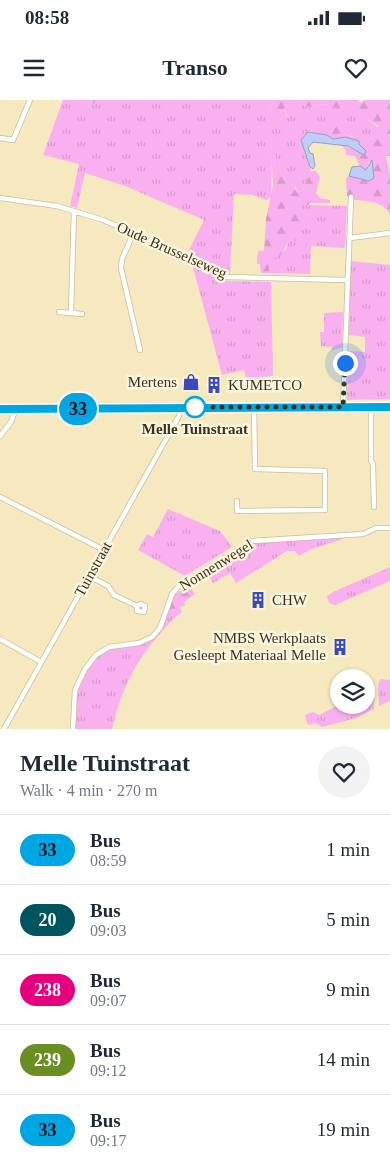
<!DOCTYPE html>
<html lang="en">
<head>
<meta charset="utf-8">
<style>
  :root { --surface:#fff; --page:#f2f2f3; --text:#1f2937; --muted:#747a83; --line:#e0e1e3 }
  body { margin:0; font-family:Georgia,serif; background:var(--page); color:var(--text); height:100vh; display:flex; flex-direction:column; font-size:19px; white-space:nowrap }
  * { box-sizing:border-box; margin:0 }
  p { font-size:16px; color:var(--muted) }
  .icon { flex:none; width:28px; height:28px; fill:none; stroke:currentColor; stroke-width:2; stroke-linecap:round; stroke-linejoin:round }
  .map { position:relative; height:629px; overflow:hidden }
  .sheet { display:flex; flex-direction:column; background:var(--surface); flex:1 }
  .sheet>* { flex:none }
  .badge { padding:0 10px; border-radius:16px; font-size:18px; line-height:32px }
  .fabs { position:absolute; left:330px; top:569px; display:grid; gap:10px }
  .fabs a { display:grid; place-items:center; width:45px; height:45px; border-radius:50%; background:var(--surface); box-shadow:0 1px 4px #0004; font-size:25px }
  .you { position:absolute; width:25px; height:25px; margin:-12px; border:4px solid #fff; border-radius:50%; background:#1a73e8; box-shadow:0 0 0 8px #1a73e833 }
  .map>.badge { position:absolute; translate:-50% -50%; box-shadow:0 0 0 2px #fff }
  .round { display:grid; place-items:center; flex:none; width:52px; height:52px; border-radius:26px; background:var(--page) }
  .headline { display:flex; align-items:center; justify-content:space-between; height:85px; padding:0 20px }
  h1 { font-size:24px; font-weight:800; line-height:38px }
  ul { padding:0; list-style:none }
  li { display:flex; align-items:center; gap:15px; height:70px; padding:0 20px; border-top:1px solid var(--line) }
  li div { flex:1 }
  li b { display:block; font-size:19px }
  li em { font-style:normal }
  li .badge { min-width:55px; font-weight:700; text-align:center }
  .status { display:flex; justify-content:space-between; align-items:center; height:35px; padding:0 25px; background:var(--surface); direction:ltr }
  .status svg { height:14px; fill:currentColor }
  header { display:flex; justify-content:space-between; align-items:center; height:65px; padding:0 20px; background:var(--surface); font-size:22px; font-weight:800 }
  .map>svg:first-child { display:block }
</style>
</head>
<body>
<div class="status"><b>08:58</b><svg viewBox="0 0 49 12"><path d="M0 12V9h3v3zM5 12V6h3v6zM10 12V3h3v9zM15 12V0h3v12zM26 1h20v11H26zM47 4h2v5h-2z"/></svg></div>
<header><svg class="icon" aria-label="menu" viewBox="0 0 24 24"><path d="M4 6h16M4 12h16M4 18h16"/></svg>Transo<svg class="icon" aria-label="heart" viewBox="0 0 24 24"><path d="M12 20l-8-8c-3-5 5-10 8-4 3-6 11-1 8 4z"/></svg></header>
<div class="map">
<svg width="390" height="629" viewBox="0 0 390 629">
  <defs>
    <pattern id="grass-tufts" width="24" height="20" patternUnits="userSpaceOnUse" patternTransform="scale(1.25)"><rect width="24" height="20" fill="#f9b0ef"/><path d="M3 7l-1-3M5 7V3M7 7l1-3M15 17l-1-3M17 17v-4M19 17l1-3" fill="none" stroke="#d698cd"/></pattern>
    <pattern id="forest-firs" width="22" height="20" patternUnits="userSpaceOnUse" patternTransform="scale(1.25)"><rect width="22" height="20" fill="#f9b0ef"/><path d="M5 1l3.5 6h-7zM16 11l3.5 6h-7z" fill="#d698cd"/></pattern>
  </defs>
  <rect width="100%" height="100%" fill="#f6e8bf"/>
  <!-- grass -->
  <path fill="url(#grass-tufts)" d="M 63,0 L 274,0 L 270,8 L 288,18 L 284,8 L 292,2 L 311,7 L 326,4 L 343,9 L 366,18 L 381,30 L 380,34 L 366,41 L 359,41 L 352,36 L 342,34 L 339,29 L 325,23 L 308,32 L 301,40 L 311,71 L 302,91 L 297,92 L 295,84 L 276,73 L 275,50 L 272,50 L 271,97 L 266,100 L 252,95 L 234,94 L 230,174 L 188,152 L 204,120 L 125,86 L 85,73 L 77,108 L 70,106 L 79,64 L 43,55 Z
    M 302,105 L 347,106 L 345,148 L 311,146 L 310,174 L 269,173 L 269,161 L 286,149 Z
    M 350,161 L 390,165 L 390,299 L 347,300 L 348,251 L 365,252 L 365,237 L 349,235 Z
    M 192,164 L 228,181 L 271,182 L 273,276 L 246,278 L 244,270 L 222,275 Z
    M 343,212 L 342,248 L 332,250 L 332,247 L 321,246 L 320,232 L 324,232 L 324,213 Z
    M 168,409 L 220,431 L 232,447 L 185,476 L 138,450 L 147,434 L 153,437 Z
    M 342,437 L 343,439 L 312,449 L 299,456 L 295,451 L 287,451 L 236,483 L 230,473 L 213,483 L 209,476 L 195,485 L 195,480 L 259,442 Z
    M 390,467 L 390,481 L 335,505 L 329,503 L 327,496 L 333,492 Z
    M 180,507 L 182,512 C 172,519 166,527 158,536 C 133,565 121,592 112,629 L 76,629 C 75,603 75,584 92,563 C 97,557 102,551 110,548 C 115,547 121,547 126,546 C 150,544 159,535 167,513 Z
    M 380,579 L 390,580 L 390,601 L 379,606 L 378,585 Z
    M 368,584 L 374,588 L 374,609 L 356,618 L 322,627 L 315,623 L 308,625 L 305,615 L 313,612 L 319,615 L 339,605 L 366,605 L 366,588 Z"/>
  <!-- forest -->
  <path fill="url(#forest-firs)" d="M 274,0 L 357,0 L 362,3 L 364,0 L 390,0 L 390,56 L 386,56 L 390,75 L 390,116 C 387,102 365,100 353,100 L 353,97 L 347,96 L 346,78 L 349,76 L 369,81 L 374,78 L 373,63 L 369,62 L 366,70 L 360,66 L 355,56 L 346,55 L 346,50 L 340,44 L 364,54 C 359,40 347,35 333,39 L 327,35 L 311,32 C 317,24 328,20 336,26 C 340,29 341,33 345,35 C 351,37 355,36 359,41 L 366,41 L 380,34 L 378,26 L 366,18 L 326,4 L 311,7 L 292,2 L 284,8 L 288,22 L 284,26 L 277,26 L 270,8 Z
    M 275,49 L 276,73 L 296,72 L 295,89 L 297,92 L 302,91 L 311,71 L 316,71 L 320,77 L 316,93 L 320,98 L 330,100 L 330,103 L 309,103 L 309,105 L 302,105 L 298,141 L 290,140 L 280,156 L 269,161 L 269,173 L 261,173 L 260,164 L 257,164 L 258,151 L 264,151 L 266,119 L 273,85 L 271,50 Z
    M 188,485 L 195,494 L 184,502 L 185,505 L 167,513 L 174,496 Z"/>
  <!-- water -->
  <path fill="#bfcdfb" stroke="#969eba" d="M 308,32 L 327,35 L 333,39 L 345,37 L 359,41 L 359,44 L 366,51 L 364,55 L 348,46 L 313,42 L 308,48 L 310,53 L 313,54 L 315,66 L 313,69 L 310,67 L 301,40 Z
    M 372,60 L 374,78 L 369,81 L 349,76 L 352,67 L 360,66 L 366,70 Z"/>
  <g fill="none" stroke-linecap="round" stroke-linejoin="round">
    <!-- stream -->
    <path stroke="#969eba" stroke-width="1" d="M 93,3 L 95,0"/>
    <!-- street casing -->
    <g stroke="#cbbd96" stroke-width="6">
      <path id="street" d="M 0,38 L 13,40 L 30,0
        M 0,98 L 57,106 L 103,120 L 191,158 L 228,177 L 346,180
        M 134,132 L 122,159 L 121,168 L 140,250
        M 350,138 L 390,133
        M 59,212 L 82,214
        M 71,213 L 74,111
        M 343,307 L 351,97
        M 371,307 L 371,360 L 373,365 L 374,407
        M 0,336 L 11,322 L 16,309
        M 0,397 L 104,450
        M 237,401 L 237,411 L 325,410 L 325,371 L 255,369 L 254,307
        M 89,476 L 108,486 L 114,495 L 137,506 L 137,511 L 144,512 L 145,506 L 141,504 L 137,506
        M 0,539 L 41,562
        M 4,629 L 179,316 L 180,308
        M 73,629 L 75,590 L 85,569 L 96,555 L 109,547 L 139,543 L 152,537 L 160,528 L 172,494 L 178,487 L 252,441 L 363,434 L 376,428 L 390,428"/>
    </g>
    <!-- primary casing -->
    <g stroke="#965f50" stroke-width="9">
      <path id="primary" d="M 0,309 L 390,307"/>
    </g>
    <!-- street -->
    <use href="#street" stroke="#fff" stroke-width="4.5"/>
    <!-- primary -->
    <use href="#primary" stroke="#deada4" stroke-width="8"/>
  </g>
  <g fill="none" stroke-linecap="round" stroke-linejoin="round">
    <!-- line casing -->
    <g stroke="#fff" stroke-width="11">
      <path id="line" d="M 0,309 L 390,307"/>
    </g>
    <!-- line -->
    <use href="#line" stroke="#00a6e2" stroke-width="8"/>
    <!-- walk -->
    <path stroke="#383222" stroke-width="5" stroke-dasharray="0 9" d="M 195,307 L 343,307 L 345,263"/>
  </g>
  <!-- icons -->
  <defs>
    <g id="shop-bare" transform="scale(1.35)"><path d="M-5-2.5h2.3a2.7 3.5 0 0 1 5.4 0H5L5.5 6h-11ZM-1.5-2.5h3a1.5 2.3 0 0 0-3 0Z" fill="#3a4abd" stroke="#fef5dd" stroke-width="2.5" paint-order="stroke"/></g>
    <g id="building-bare" transform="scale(1.35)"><path d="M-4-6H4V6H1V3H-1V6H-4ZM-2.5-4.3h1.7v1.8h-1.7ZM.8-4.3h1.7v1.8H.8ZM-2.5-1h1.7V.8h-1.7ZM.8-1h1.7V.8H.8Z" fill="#3a4abd" stroke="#fef5dd" stroke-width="2.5" paint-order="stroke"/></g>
  </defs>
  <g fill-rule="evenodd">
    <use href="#shop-bare" x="191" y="282"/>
    <use href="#building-bare" x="214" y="285"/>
    <use href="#building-bare" x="258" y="500"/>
    <use href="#building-bare" x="340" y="547"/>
  </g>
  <!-- markers -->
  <circle fill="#fff" stroke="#00a6e2" stroke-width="2.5" cx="195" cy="307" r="10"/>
  <g text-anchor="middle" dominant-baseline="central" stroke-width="5" stroke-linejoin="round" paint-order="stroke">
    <!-- street labels -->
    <g font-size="15" fill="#383222" stroke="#fef5dd">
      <text transform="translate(172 150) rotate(24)">Oude Brusselseweg</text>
      <text transform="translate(216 465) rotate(-32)">Nonnenwegel</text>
      <text transform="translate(93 469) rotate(-61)">Tuinstraat</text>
    </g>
    <!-- poi labels -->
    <g font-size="15" fill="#383222" stroke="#fef5dd" text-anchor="end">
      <text x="177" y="282">Mertens</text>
      <text x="228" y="285" text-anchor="start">KUMETCO</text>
      <text x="272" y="500" text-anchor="start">CHW</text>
      <text x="326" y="538">NMBS Werkplaats<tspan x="326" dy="17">Gesleept Materiaal Melle</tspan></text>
    </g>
    <!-- stop labels -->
    <g font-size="15" font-weight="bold" fill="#383222" stroke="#fef5dd">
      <text x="195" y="329">Melle Tuinstraat</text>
    </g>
  </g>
</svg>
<div class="fabs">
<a><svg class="icon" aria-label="layers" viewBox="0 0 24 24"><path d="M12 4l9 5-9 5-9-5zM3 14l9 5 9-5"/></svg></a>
</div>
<div class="you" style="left:345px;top:263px"></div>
<b class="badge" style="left:78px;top:309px;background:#00a6e2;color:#111">33</b>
</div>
<section class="sheet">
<div class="headline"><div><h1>Melle Tuinstraat</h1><p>Walk · 4 min · 270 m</p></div><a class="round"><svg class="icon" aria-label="heart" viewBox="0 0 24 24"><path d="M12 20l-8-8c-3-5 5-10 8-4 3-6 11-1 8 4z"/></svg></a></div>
<ul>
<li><span class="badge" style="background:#00a6e2;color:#111">33</span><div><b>Bus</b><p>08:59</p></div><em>1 min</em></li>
<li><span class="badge" style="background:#005460;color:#fff">20</span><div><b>Bus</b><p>09:03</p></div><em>5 min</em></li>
<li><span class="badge" style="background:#e6007e;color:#fff">238</span><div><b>Bus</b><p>09:07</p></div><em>9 min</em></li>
<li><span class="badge" style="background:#6b8e23;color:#fff">239</span><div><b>Bus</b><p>09:12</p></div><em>14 min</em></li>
<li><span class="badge" style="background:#00a6e2;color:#111">33</span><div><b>Bus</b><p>09:17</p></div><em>19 min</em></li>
</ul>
</section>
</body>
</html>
